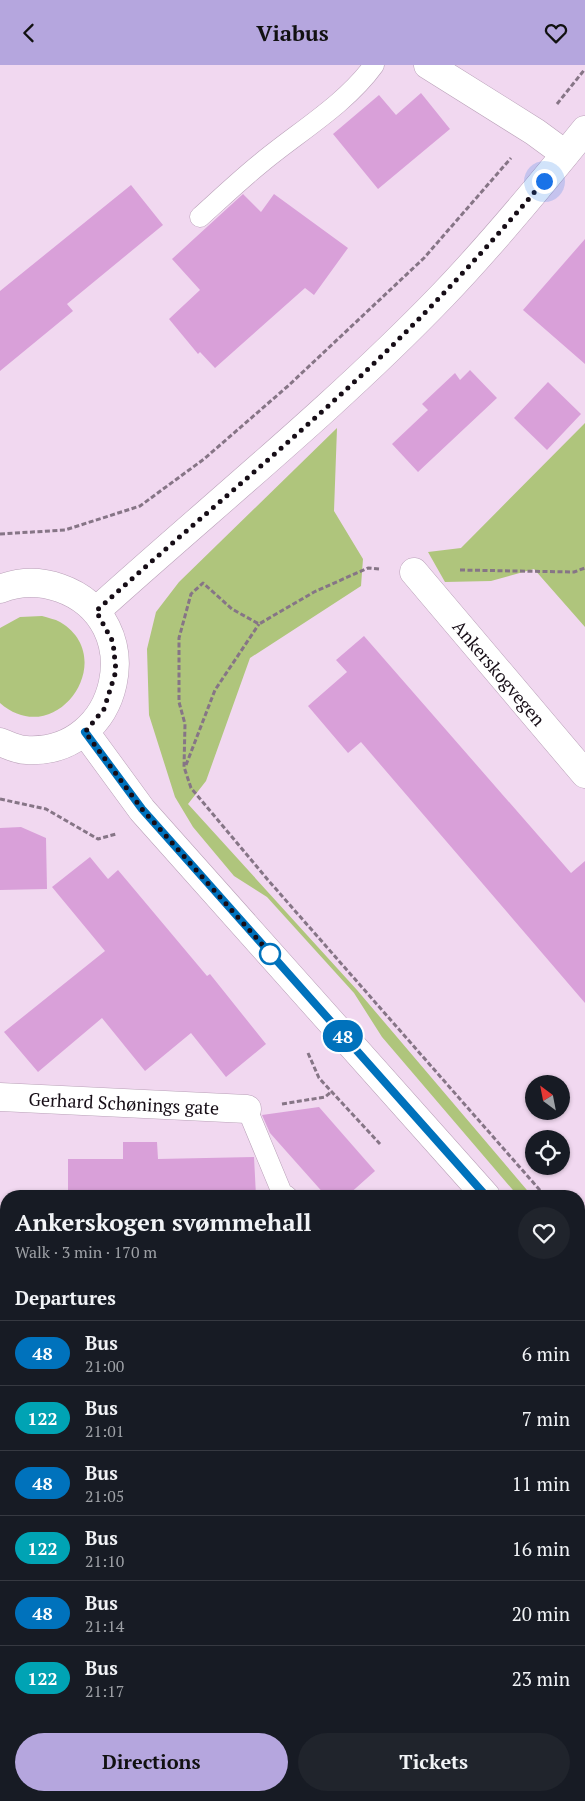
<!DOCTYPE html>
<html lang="en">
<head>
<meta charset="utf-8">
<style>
  :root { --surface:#171b24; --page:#20242c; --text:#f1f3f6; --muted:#9ea1a6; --line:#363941; --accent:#b5a6de }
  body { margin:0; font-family:"PT Serif",serif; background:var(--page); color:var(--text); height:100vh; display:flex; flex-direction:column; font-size:19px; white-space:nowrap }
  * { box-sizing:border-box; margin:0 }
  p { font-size:16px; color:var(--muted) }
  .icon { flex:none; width:28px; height:28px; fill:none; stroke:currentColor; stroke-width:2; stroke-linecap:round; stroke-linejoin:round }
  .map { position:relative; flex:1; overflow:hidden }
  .side { position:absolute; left:0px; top:1125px; width:585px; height:611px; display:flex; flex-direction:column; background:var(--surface); border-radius:20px 20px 0 0; box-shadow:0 1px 4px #0004 }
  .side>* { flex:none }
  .badge { padding:0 10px; border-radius:16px; font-size:18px; line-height:32px }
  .needle { width:32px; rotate:328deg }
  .tools { position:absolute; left:525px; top:1010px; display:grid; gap:10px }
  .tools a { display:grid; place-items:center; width:45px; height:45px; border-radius:50%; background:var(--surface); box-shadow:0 1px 4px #0004; font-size:25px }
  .you { position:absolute; width:25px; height:25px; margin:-12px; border:4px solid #fff; border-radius:50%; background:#1a73e8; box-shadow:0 0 0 8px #1a73e833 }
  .map>.badge { position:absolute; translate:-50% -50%; box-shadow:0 0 0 2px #fff }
  h2 { padding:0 15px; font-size:19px; line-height:45px }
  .round { display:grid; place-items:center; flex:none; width:52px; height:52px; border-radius:26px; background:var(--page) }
  .overview { display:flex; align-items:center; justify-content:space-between; height:85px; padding:0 15px }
  h1 { font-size:24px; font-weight:700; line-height:38px }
  .primary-button { display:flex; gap:10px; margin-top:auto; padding:10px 15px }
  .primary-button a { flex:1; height:58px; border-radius:30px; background:var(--accent); color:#111; font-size:20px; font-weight:700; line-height:58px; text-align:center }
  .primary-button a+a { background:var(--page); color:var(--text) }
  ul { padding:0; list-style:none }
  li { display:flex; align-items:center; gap:15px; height:65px; padding:0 15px; border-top:1px solid var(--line) }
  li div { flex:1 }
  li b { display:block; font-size:19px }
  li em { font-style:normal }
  li .badge { min-width:55px; font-weight:700; text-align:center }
  header { display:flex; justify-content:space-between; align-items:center; height:65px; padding:0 15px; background:var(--accent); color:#111; font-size:22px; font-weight:700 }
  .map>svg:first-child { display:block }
</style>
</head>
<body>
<header><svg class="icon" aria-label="back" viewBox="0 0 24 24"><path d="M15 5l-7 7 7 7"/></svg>Viabus<svg class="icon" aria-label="heart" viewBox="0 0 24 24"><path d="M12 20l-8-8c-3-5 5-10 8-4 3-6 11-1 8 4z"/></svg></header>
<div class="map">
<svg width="585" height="1736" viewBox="0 0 585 1736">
  <rect width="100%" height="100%" fill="#f1d8f0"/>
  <!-- green -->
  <path fill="#afc57c" d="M 585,358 L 585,562 L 534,504 L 491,516 L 445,517 L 428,487 L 461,483 Z
    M 337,363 L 334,446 L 363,494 L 361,521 L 250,593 L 206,716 L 188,739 L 357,925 L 532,1131 L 518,1131 L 382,972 L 354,928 L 267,832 L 234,811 L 193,762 L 175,732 L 149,650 L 147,584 L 156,547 L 179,517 Z
    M 42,551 C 48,553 55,554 60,557 C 121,593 56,687 0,638 L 0,563 L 20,552 Z"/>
  <!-- building -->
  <path fill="#d9a0d9" d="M 421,28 L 450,64 L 378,124 L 333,69 L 379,30 L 396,50 Z
    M 131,120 L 163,160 L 67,239 L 73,246 L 0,306 L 0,226 Z
    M 243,129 L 261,147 L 274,129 L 348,183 L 314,230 L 305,223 L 215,303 L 200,287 L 198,289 L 169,254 L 200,225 L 172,194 Z
    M 585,174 L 585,299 L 523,245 Z
    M 470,305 L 497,333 L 418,407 L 392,379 L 428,345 L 422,339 L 455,308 L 460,315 Z
    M 548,317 L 581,349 L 547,385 L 514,353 Z
    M 364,571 L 571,808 L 585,796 L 585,938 L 361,677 L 348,688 L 308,641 L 347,607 L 336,595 Z
    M 21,762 L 46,773 L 47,824 L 0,825 L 0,763 Z
    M 90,792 L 108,814 L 118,805 L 207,911 L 210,909 L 266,979 L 226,1012 L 191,968 L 145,1006 L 102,953 L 38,1007 L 4,967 L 105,886 L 52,822 Z
    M 319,1042 L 375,1106 L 347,1131 L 326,1131 L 270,1068 L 262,1050 Z
    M 123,1077 L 157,1077 L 158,1094 L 254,1092 L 256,1131 L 68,1131 L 68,1094 L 123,1094 Z"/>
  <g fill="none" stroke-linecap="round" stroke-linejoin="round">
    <!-- lane casing -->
    <g stroke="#b9a1b8" stroke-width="21">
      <path id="lane" d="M 200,152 C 220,134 240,115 261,98 C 298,67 345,40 374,0
        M 247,1044 L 282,1128 L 287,1131
        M 0,1258 L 6,1259"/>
    </g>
    <!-- street casing -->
    <g stroke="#b9a1b8" stroke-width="29">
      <g id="street">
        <path d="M 428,0 L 535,67 L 565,89"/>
        <path id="s1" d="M 414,507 L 585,709"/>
        <path id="s2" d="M 0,1032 L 247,1044"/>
        <path d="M 0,1455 L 6,1455"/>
        <path d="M 579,1462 L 585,1462"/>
      </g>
    </g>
    <!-- secondary casing -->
    <g stroke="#b9a1b8" stroke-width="29">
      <path id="secondary" d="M 85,667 L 142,745 L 486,1131
        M 579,1238 L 585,1245"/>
    </g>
    <!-- primary casing -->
    <g stroke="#b9a1b8" stroke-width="29">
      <path id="primary" d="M 0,524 C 20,516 40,516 60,523 C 151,555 121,691 26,685 C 17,685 8,680 0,677
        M 96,546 C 211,442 334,343 442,231 C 493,178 539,122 585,65"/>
    </g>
    <!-- path -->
    <path stroke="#867586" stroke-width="3" stroke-dasharray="5 2.5" stroke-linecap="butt" d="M 557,39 L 585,4
      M 0,469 L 65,465 L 140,441 L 204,394 L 288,321 L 424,193 L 511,93
      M 379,504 L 368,503 L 314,527 L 259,559 L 232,544 L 203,518 L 191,529 L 179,573 L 179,637 L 185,659 L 184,702 L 191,723 L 268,815 L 545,1131
      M 460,505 L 574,507 L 585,503
      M 186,700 L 215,625 L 259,559
      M 0,734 L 46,744 L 98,774 L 116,769
      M 308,988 L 319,1013 L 380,1079
      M 282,1039 L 325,1032 L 331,1027
      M 579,1171 L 585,1178"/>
    <!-- lane -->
    <use href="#lane" stroke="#fff" stroke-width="20"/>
    <!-- street -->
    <use href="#street" stroke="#fff" stroke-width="28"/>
    <!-- secondary -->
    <use href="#secondary" stroke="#fff" stroke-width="28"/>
    <!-- primary -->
    <use href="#primary" stroke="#fff" stroke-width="28"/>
  </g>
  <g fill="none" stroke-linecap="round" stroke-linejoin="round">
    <!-- line casing -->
    <g stroke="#fff" stroke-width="11">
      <path id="line" d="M 85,667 L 142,744 L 486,1131"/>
    </g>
    <!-- line -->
    <use href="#line" stroke="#0072bc" stroke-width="8"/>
    <!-- walk -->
    <path stroke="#160d16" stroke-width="5" stroke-dasharray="0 9" d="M 270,889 L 275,894 L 142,744 L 85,667 L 104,644 L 116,606 L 113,577 L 96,546 C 180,470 268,397 351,320 C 420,256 484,187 544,116"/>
  </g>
  <!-- markers -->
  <circle fill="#fff" stroke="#0072bc" stroke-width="2.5" cx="270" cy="889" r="10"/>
  <g text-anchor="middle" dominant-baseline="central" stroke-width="4" stroke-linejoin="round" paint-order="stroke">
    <!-- street labels -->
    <g font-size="18" fill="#160d16" stroke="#fff">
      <text stroke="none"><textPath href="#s1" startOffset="132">Ankerskogvegen</textPath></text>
      <text stroke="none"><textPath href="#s2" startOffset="124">Gerhard Schønings gate</textPath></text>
    </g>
  </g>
</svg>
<div class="tools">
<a><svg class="needle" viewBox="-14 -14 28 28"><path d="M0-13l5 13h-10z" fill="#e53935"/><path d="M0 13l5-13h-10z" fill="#9ea1a6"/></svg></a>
<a><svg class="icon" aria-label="locate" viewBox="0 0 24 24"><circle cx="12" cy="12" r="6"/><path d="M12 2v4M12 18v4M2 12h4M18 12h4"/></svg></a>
</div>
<div class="you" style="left:544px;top:116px"></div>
<b class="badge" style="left:343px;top:971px;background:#0072bc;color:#fff">48</b>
<section class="side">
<div class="overview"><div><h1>Ankerskogen svømmehall</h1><p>Walk · 3 min · 170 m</p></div><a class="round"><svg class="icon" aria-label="heart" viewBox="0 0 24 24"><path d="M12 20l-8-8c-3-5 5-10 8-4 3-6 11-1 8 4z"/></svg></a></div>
<h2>Departures</h2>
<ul>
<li><span class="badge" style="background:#0072bc;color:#fff">48</span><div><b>Bus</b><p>21:00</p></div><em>6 min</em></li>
<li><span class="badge" style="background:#00a3b4;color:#fff">122</span><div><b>Bus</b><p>21:01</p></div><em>7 min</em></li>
<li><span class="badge" style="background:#0072bc;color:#fff">48</span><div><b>Bus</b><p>21:05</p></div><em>11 min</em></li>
<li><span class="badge" style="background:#00a3b4;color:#fff">122</span><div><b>Bus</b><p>21:10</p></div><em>16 min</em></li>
<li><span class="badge" style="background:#0072bc;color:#fff">48</span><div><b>Bus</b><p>21:14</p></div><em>20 min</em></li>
<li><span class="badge" style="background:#00a3b4;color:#fff">122</span><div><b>Bus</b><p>21:17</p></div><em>23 min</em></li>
</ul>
<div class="primary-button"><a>Directions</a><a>Tickets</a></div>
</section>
</div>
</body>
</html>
